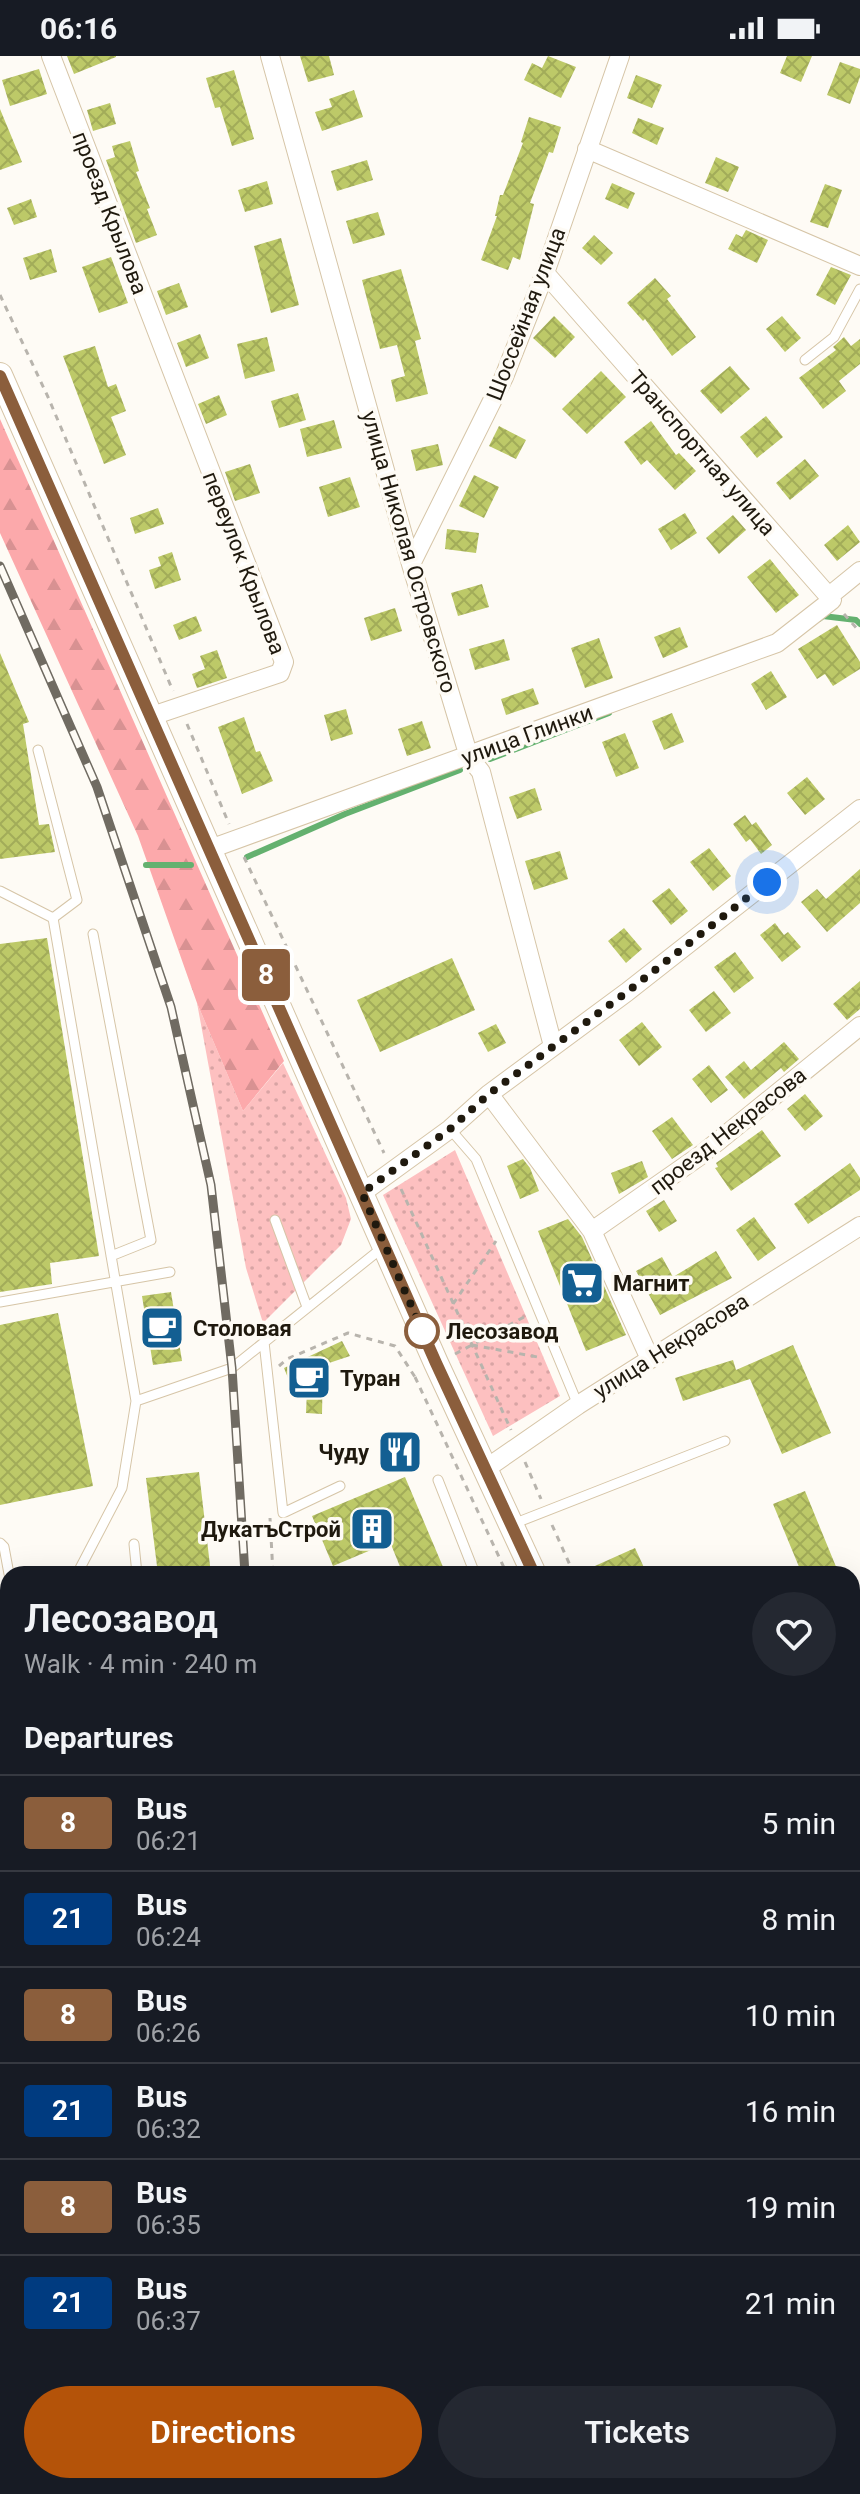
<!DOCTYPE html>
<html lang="en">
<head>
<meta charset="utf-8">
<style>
  :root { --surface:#171b24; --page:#242831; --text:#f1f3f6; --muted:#9ea1a6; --line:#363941; --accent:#b45309 }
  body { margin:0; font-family:Roboto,sans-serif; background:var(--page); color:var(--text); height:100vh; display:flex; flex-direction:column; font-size:30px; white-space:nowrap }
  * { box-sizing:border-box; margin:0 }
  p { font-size:26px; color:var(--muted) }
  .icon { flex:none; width:44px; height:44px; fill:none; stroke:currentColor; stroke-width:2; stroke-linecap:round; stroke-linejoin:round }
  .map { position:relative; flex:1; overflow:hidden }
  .panel { position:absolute; left:0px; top:1510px; width:860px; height:928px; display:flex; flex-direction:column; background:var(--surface); border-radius:24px 24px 0 0; box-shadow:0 8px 32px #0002 }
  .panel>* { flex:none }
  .badge { padding:0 16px; border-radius:6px; font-size:28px; line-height:52px }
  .you { position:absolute; width:40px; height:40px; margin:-20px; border:6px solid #fff; border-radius:50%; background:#1a73e8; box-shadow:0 0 0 12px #1a73e833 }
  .map>.badge { position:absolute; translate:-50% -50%; box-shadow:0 0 0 4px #fff }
  h2 { padding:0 24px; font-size:30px; line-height:72px }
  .round { display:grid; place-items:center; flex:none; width:84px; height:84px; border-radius:42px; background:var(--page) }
  .overview { display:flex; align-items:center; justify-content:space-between; height:136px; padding:0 24px }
  h1 { font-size:38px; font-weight:600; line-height:60px }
  .action { display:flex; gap:16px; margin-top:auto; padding:16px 24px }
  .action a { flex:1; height:92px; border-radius:48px; background:var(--accent); color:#fff; font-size:32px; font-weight:600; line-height:92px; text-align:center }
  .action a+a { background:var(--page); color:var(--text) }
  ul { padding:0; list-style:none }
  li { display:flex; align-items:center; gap:24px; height:96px; padding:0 24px; border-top:2px solid var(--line) }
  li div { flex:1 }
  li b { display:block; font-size:30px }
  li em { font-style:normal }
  li .badge { min-width:88px; font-weight:700; text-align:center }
  .status { display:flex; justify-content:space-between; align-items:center; height:56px; padding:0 40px; background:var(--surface); direction:ltr }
  .status svg { height:22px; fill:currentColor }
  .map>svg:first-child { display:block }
</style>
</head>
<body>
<div class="status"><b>06:16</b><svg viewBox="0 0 49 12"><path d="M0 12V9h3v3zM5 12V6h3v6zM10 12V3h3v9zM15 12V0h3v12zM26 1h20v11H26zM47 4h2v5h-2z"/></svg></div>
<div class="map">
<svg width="860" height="2438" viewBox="0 0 860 2438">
  <defs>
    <pattern id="grass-dots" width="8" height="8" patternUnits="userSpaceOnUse" patternTransform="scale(2)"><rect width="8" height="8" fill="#fdc0c0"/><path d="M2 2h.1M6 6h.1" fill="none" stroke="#d8a4a4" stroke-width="1.8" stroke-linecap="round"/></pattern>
    <pattern id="forest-firs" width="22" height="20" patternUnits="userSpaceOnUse" patternTransform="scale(2)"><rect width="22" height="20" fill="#fca9ab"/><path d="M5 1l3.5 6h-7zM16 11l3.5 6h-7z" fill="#d89192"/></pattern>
    <pattern id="building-cross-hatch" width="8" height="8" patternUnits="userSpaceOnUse" patternTransform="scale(2)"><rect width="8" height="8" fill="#bdc968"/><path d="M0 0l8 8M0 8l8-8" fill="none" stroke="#a2ac59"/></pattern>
  </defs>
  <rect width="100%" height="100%" fill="#fefbf5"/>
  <!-- grass -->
  <path fill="url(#grass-dots)" d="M 197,947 L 243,1055 L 283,1007 L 346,1142 L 351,1163 L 341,1189 L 263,1267 L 246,1212 Z
    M 455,1094 L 560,1340 L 493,1380 L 383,1139 Z"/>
  <!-- forest -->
  <path fill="url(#forest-firs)" d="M 0,363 L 284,1005 L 243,1055 L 197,947 L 138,780 L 0,477 Z
    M 860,1949 L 860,2110 L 852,2094 L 852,1953 Z"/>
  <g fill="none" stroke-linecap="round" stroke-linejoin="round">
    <!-- stream -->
    <path stroke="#64b16f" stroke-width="6" d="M 819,563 L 823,560 L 856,564 L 860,568
      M 490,703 L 609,657
      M 247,801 L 345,758 L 460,714
      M 146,809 L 191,809"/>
  </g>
  <!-- building -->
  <path fill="url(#building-cross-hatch)" d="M 67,0 L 116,0 L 116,1 L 74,18 Z
    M 300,0 L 329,0 L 334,19 L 308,26 Z
    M 548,0 L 576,11 L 561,42 L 524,24 L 532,7 L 542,12 Z
    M 787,0 L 812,0 L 801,26 L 780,17 Z
    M 840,6 L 860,13 L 860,21 L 850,48 L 827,39 Z
    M 39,13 L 47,38 L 10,50 L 2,24 Z
    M 234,14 L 254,83 L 232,90 L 220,51 L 215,52 L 206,22 Z
    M 636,19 L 662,29 L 652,52 L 627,42 Z
    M 354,34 L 363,61 L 322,75 L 315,56 L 332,51 L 329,43 Z
    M 110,47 L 116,68 L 93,75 L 87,54 Z
    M 0,53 L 22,106 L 0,114 Z
    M 529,61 L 561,71 L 553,97 L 549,96 L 530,147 L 534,148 L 520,204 L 513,201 L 508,214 L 481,204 L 497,160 L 495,160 L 500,139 L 503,139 L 523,87 L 521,86 Z
    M 638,62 L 664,72 L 657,89 L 632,77 Z
    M 130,85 L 139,115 L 136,116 L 150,152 L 147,153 L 157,179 L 136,187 L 106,104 L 115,101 L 112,90 Z
    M 716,101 L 739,111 L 728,136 L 705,127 Z
    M 367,104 L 373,124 L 337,135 L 331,115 Z
    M 267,125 L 273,148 L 245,156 L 238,134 Z
    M 612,127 L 635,137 L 628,153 L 605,143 Z
    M 825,128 L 842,134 L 828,172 L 810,166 Z
    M 31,143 L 37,161 L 14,169 L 7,152 Z
    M 378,156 L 385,179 L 353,188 L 346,165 Z
    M 746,174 L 768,184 L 757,207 L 728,193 L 736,178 L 742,181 Z
    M 594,179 L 613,197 L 601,209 L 582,192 Z
    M 281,182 L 299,249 L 271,257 L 254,190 Z
    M 51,193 L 57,216 L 30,224 L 23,202 Z
    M 111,201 L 128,247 L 99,257 L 82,211 Z
    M 831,211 L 851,219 L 835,249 L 816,239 Z
    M 401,213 L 421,283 L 415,285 L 428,338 L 396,346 L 391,324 L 405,320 L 397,289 L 380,293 L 362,224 Z
    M 655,222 L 671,240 L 667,243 L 696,281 L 672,300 L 645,263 L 643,265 L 627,247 Z
    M 179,227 L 188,251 L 166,259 L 157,235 Z
    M 554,260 L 575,281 L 555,302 L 533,282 Z
    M 782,260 L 801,282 L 785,296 L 766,273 Z
    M 200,278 L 209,302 L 186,311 L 177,287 Z
    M 267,281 L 275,315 L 245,323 L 237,288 Z
    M 844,281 L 851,290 L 860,283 L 860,308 L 839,325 L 846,335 L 823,353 L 799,322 L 836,294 L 833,291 Z
    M 95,290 L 108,331 L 116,328 L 126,355 L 111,361 L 126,399 L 104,408 L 63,300 Z
    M 730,310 L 750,333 L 721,358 L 700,335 Z
    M 601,315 L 626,341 L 587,378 L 562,353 Z
    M 298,337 L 306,364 L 279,372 L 271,345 Z
    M 219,339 L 227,359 L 206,368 L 198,348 Z
    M 766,360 L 783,381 L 757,402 L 740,381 Z
    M 334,364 L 342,392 L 307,401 L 300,373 Z
    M 651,365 L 676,399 L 679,397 L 696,415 L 675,434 L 647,404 L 641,409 L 624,386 Z
    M 499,370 L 526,384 L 516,403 L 489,390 Z
    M 438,388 L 443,409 L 416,415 L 411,394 Z
    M 805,403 L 819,420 L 790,444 L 776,427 Z
    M 250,408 L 260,437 L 235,445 L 225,416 Z
    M 474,419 L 499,431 L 484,462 L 459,450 Z
    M 350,421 L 360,451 L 328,461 L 319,431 Z
    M 158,452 L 164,468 L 135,478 L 130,462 Z
    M 685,457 L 697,477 L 671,494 L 658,473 Z
    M 733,459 L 746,474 L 719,498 L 706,482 Z
    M 848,469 L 860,486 L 837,505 L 824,489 Z
    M 447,473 L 479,477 L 476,497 L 445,493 Z
    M 172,496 L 181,524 L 155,533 L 149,514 L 161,510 L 158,501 Z
    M 770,503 L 799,539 L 776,557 L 747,521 Z
    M 482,528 L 489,551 L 458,560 L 451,537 Z
    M 395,552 L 402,575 L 371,585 L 364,562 Z
    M 196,560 L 202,575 L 179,584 L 173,569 Z
    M 837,569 L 860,606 L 860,613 L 833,630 L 825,618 L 817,623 L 798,593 Z
    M 680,571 L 688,591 L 663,602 L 654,581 Z
    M 599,582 L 613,622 L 585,632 L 571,592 Z
    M 504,583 L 510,604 L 475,614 L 469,593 Z
    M 217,594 L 227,622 L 197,632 L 192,618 L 205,613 L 200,600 Z
    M 0,597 L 29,666 L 23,668 L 39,769 L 49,768 L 55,796 L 0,803 Z
    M 771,615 L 787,641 L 766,654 L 751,628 Z
    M 533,632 L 539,648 L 506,659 L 501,643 Z
    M 346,653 L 353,678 L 331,685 L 324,659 Z
    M 672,657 L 684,686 L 664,694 L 652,665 Z
    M 244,661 L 256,696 L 260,695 L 273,725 L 242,738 L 218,671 Z
    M 422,665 L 431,692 L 407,700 L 398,673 Z
    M 625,677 L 639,712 L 616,721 L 602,686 Z
    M 807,721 L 825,743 L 805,759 L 787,737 Z
    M 535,732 L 542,754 L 517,763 L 509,741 Z
    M 745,759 L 752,769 L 756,766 L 772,789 L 761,798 L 750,783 L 746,786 L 733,768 Z
    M 709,792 L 731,820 L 713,835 L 690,806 Z
    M 560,795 L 568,823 L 534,834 L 525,805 Z
    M 860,813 L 860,847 L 827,876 L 801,846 L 817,833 L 826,843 Z
    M 669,832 L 688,855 L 671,869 L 652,845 Z
    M 775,867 L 784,879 L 788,876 L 801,891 L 782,906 L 760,879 Z
    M 624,872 L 642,893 L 626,907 L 608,885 Z
    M 47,882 L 99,1200 L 50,1207 L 52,1228 L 0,1236 L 0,888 Z
    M 735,896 L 754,922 L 734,937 L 714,911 Z
    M 452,902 L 475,954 L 380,996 L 357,944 Z
    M 860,925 L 860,953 L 847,964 L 833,948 Z
    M 714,935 L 731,957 L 706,976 L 689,954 Z
    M 642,966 L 662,991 L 639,1010 L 619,984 Z
    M 496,968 L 506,987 L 488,996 L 478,977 Z
    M 784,986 L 799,1003 L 784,1016 L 781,1012 L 744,1043 L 725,1021 L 744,1005 L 751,1014 Z
    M 709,1009 L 728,1034 L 711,1047 L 692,1023 Z
    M 805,1038 L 823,1060 L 805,1075 L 787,1053 Z
    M 672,1061 L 693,1089 L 672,1103 L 652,1075 Z
    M 762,1074 L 781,1100 L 731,1135 L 715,1112 L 718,1111 L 716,1107 Z
    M 523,1103 L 530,1112 L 539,1135 L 520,1143 L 507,1110 Z
    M 642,1105 L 648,1121 L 619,1138 L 611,1117 Z
    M 850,1107 L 860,1122 L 860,1134 L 808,1168 L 794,1148 Z
    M 664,1144 L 677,1165 L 659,1176 L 646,1155 Z
    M 754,1161 L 776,1192 L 758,1205 L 736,1174 Z
    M 568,1163 L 582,1181 L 626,1279 L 586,1295 L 538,1175 Z
    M 716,1195 L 732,1222 L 660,1259 L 636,1215 L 662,1201 L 673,1221 Z
    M 171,1236 L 182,1305 L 153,1309 L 142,1240 Z
    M 58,1257 L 93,1430 L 0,1449 L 0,1269 Z
    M 342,1285 L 350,1300 L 323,1309 L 322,1358 L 306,1357 L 307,1334 L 293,1336 L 295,1320 L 288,1322 L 284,1312 Z
    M 793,1289 L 831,1377 L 782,1398 L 750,1323 L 683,1345 L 675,1322 L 733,1304 L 736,1314 Z
    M 405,1382 L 414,1406 L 395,1412 L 387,1387 Z
    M 199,1416 L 211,1518 L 158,1518 L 146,1422 Z
    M 405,1421 L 446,1518 L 403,1518 L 390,1486 L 333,1510 L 312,1460 Z
    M 805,1435 L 839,1518 L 802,1518 L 773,1448 Z
    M 635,1492 L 647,1518 L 577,1518 Z"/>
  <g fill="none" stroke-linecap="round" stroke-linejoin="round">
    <!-- lane casing -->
    <g stroke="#d6c5a7" stroke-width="11">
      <path id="lane" d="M 805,304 L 834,281 L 860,233
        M 38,694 L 77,844 L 53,862
        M 0,835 L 53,862 L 136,1345
        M 93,878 L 151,1184 L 111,1200
        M 450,1073 L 476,1103 L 578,1349
        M 275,1164 L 307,1251
        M 0,1246 L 170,1216
        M 264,1286 L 283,1457 L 340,1430
        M 438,1424 L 475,1518
        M 513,1468 L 725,1385
        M 0,1487 L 4,1491 L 9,1518
        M 134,1488 L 137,1518
        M 77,1518 L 122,1432 L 136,1345 L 232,1312 L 382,1192
        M 0,1559 L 8,1558
        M 0,1782 L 8,1780
        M 0,1909 L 8,1908
        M 0,2213 L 5,2123 L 8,2122
        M 0,2413 L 8,2413
        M 631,2430 L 636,2438
        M 54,2438 L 55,2430
        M 535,2438 L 540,2430"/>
    </g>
    <!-- street casing -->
    <g stroke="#d6c5a7" stroke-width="20">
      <path id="street" d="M 51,0 L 284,606 L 280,617 L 152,660
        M 270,0 L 411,508 L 469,701 L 481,716 L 553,990
        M 587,93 L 860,210
        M 411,508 L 504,321 L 545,217 L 620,0
        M 828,541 L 860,515
        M 210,793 L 777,587 L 832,544 L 545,217
        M 489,1038 L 592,1175 L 650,1303
        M 362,1137 L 450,1073 L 489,1038 L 627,936 L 860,753
        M 592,1175 L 701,1099 L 860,970
        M 484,1414 L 578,1349 L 860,1170
        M 852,1607 L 860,1603
        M 852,1967 L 860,1963"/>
    </g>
    <!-- secondary casing -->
    <g stroke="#d6c5a7" stroke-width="26">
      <path id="secondary" d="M 0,319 L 436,1307 L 534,1518
        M 852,2132 L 860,2148"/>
    </g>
    <!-- path -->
    <path stroke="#b8b4ad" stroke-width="3" stroke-dasharray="6 6" stroke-linecap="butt" d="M 0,239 L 48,341 L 173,635
      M 844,558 L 860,576
      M 187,668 L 229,768
      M 244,801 L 384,1097
      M 401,1133 L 511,1374
      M 453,1248 L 496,1185
      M 472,1289 L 543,1302
      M 455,1298 L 526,1260
      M 279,1310 L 287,1303 L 348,1277 L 395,1290 L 415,1321 L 417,1320
      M 415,1321 L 507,1518
      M 525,1406 L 541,1443
      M 270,1462 L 273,1518
      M 552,1469 L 574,1518
      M 852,2228 L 860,2247"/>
    <!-- lane -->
    <use href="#lane" stroke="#fff" stroke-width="9"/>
    <!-- street -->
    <use href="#street" stroke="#fff" stroke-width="18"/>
    <!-- secondary -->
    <use href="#secondary" stroke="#fff" stroke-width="24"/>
    <!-- rail casing -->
    <g stroke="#706b62" stroke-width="9">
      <path id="rail" d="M 0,510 L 97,731 L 171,951 L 211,1129 L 232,1312 L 245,1518
        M 189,2438 L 192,2430"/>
    </g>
    <!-- rail -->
    <use href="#rail" stroke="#fefbf5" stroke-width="6" stroke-dasharray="18" stroke-linecap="butt"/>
  </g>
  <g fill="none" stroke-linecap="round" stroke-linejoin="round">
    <!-- line casing -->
    <g stroke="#fff" stroke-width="18">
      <path id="line" d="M 0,320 L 436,1307 L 534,1518"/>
    </g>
    <!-- line -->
    <use href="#line" stroke="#8b5e3c" stroke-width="12"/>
    <!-- walk -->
    <path stroke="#1f190e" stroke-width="8" stroke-dasharray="0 14.4" d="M 422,1275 L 425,1281 L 362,1137 L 450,1073 L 489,1038 L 627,936 L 767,826"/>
  </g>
  <!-- icons -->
  <defs>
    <g id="supermarket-square" transform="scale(2.3)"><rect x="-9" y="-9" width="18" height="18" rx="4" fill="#135f92" stroke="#fefbf5"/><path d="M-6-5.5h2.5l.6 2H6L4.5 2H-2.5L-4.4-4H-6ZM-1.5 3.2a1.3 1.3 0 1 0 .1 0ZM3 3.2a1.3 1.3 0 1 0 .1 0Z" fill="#fff"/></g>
    <g id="cafe-square" transform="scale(2.3)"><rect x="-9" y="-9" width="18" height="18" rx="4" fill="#135f92" stroke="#fefbf5"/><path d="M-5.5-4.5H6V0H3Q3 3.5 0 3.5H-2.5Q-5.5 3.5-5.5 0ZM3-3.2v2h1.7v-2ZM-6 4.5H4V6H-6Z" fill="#fff"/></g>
    <g id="restaurant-square" transform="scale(2.3)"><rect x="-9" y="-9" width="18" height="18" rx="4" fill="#135f92" stroke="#fefbf5"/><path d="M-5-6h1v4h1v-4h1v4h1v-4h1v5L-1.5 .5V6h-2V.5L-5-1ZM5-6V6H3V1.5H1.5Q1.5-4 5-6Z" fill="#fff"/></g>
    <g id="building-square" transform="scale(2.3)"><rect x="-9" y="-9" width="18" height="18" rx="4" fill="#135f92" stroke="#fefbf5"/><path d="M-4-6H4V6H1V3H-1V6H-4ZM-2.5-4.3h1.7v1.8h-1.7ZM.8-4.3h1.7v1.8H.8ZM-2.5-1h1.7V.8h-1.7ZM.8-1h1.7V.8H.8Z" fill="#fff"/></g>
  </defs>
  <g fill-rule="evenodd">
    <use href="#supermarket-square" x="582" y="1227"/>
    <use href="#cafe-square" x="162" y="1272"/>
    <use href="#cafe-square" x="309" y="1322"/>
    <use href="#restaurant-square" x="400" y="1396"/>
    <use href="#building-square" x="372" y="1473"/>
  </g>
  <!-- markers -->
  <circle fill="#fff" stroke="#8b5e3c" stroke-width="4" cx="422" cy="1275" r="16"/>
  <g text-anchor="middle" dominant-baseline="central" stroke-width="7" stroke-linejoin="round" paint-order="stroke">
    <!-- street labels -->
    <g font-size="22" fill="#1f190e" stroke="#fefbf5">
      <text transform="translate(110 157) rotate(69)">проезд Крылова</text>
      <text transform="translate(526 258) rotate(-69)">Шоссейная улица</text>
      <text transform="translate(702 397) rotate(49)">Транспортная улица</text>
      <text transform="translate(409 496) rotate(74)">улица Николая Островского</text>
      <text transform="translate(244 507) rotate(69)">переулок Крылова</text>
      <text transform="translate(527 679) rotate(-20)">улица Глинки</text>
      <text transform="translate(728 1075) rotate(-38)">проезд Некрасова</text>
      <text transform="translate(671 1290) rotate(-32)">улица Некрасова</text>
    </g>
    <!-- poi labels -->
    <g font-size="22" font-weight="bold" fill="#1f190e" stroke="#fefbf5" text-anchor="start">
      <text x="613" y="1227">Магнит</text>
      <text x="193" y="1272">Столовая</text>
      <text x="340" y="1322">Туран</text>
      <text x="369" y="1396" text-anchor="end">Чуду</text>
      <text x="341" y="1473" text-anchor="end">ДукатъСтрой</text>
    </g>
    <!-- stop labels -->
    <g font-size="22" font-weight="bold" fill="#1f190e" stroke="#fefbf5" text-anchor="start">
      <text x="446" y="1275">Лесозавод</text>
    </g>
  </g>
</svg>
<div class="you" style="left:767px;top:826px"></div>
<b class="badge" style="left:266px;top:919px;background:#8b5e3c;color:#fff">8</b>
<section class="panel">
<div class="overview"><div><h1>Лесозавод</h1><p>Walk · 4 min · 240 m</p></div><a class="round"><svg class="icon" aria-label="heart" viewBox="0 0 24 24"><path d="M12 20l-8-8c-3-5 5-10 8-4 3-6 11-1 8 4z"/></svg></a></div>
<h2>Departures</h2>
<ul>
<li><span class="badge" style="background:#8b5e3c;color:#fff">8</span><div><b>Bus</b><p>06:21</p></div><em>5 min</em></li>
<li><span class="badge" style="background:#003b80;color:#fff">21</span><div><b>Bus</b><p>06:24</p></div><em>8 min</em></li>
<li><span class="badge" style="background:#8b5e3c;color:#fff">8</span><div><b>Bus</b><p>06:26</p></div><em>10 min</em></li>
<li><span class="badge" style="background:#003b80;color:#fff">21</span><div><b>Bus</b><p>06:32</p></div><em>16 min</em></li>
<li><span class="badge" style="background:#8b5e3c;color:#fff">8</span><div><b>Bus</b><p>06:35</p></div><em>19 min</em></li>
<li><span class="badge" style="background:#003b80;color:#fff">21</span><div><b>Bus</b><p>06:37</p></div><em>21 min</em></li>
</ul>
<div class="action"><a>Directions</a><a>Tickets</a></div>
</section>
</div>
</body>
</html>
